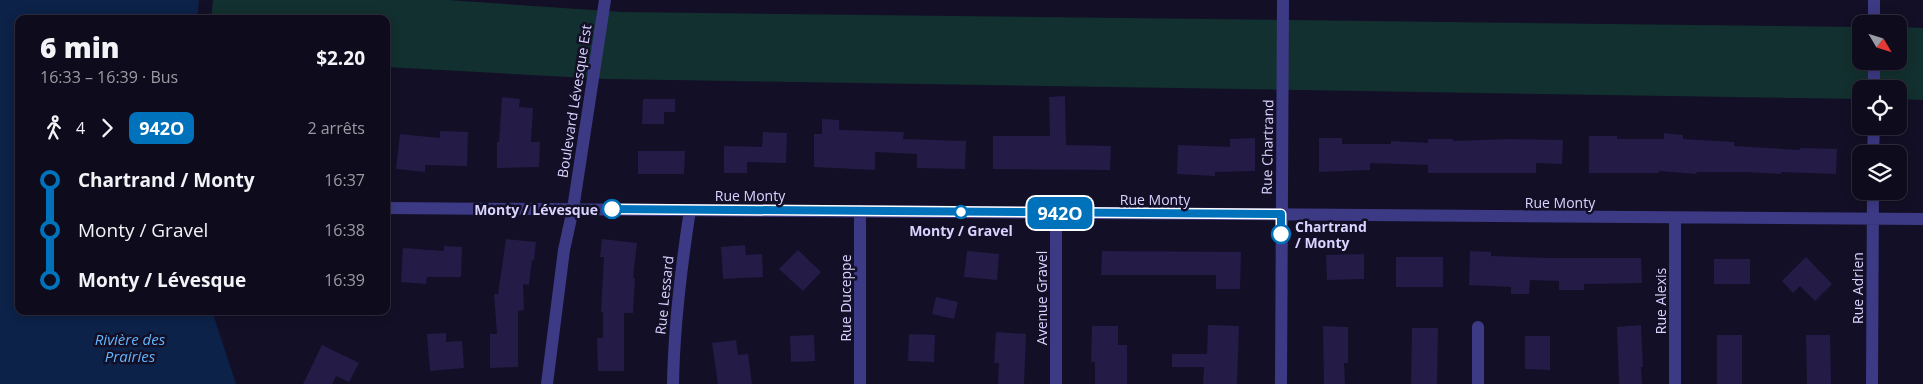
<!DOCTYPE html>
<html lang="fr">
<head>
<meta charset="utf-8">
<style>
  :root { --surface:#0e0b1c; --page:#1c1929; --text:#f1f3f6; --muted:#9b9ba3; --line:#2e2b3b }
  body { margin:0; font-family:"Open Sans",sans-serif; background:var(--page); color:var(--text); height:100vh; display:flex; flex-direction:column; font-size:19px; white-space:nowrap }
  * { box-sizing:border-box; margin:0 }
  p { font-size:16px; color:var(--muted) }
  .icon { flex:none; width:28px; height:28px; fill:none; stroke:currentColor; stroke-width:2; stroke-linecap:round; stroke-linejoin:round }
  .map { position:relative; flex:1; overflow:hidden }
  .side { position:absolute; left:15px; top:15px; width:375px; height:300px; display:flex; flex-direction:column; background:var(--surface); border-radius:10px; box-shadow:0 2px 12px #0003,0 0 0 1px var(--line) }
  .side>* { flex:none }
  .badge { padding:0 10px; border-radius:8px; font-size:18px; line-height:32px }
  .needle { width:32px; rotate:128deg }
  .controls { position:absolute; left:1852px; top:15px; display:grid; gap:10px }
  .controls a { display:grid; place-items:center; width:55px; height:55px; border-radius:10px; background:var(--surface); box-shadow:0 2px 12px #0003,0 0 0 1px var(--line); font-size:25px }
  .map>.badge { position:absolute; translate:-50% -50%; box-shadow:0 0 0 2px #fff }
  .legs { display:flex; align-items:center; gap:8px; height:55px; padding:0 25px; font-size:16px }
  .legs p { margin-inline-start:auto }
  .summary { display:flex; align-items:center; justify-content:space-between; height:85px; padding:0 25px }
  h1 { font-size:28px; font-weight:800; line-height:38px }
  ul { padding:0 25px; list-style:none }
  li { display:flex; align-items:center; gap:18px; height:50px; font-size:19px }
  li i { display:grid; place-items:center; width:8px; height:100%; margin:0 6px; background:currentColor }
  li i::after { content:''; width:12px; height:12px; margin:-6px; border:4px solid; border-radius:50%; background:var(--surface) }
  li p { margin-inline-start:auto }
  li:first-child i { background:linear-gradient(#0000 50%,currentColor 0) }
  li:last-child i { background:linear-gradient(currentColor 50%,#0000 0) }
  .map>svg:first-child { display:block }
</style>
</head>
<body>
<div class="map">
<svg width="1923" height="384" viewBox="0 0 1923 384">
  <rect width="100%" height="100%" fill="#130f26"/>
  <!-- green -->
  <path fill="#12302f" d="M 213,0 L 448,0 L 622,12 L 1861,27 L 1861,61 L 1899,61 L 1899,27 L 1923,28 L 1923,100 L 1899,99 L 1899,89 L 1861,89 L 1861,99 L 605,79 L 386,67 L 386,19 L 211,19 Z"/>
  <!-- water -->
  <path fill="#0c2248" d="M 0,0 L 199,0 L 197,19 L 19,19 L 19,311 L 212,311 L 236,384 L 0,384 Z"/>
  <!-- building -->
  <path fill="#241b47" d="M 1065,96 L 1066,145 L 1111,146 L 1110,170 L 993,169 L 993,136 L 1050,136 L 1049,97 Z
    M 502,97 L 520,99 L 519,107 L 533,108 L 531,142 L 540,142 L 539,167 L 497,168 L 497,142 L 499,142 Z
    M 643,99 L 675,99 L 675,112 L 664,112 L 664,124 L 642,124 Z
    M 822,119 L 839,120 L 839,130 L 904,132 L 903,139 L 966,141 L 965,169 L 917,168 L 917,154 L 875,152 L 875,170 L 814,167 L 814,134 L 822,134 Z
    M 440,131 L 468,132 L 467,166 L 425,165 L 425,172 L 396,169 L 400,134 L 440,138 Z
    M 763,132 L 787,133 L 786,163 L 747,162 L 747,173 L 724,173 L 724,146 L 762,147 Z
    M 1664,133 L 1683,135 L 1683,139 L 1734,142 L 1734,146 L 1800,150 L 1800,148 L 1837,149 L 1836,174 L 1781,172 L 1781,174 L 1746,172 L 1697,172 L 1696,174 L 1659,171 L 1659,173 L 1589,173 L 1589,136 L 1617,136 L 1617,139 L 1664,139 Z
    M 1255,138 L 1255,171 L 1215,172 L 1215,176 L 1177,174 L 1178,145 L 1230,147 L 1230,139 Z
    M 1319,138 L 1342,138 L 1342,144 L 1391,144 L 1391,141 L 1428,143 L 1428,139 L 1453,139 L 1453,141 L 1509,139 L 1563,140 L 1562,164 L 1536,163 L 1536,173 L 1428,173 L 1428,165 L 1370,163 L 1370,170 L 1319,172 Z
    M 638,151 L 685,151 L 684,174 L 638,174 Z
    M 506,239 L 536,242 L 534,260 L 532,260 L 529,285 L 523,284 L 524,310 L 518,311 L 518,367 L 490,368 L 490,334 L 497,334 L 494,294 L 498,294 Z
    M 602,239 L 637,243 L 633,278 L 635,278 L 633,313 L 624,313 L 624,371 L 598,371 L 597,338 L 603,338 L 603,312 L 601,312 L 604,257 L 600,257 Z
    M 745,245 L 746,255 L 762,254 L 763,277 L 723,279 L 721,247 Z
    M 444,246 L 462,247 L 461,277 L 427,277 L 426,284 L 401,282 L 403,248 L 444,251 Z
    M 798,250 L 821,272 L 803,291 L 779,269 Z
    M 967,251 L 999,254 L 997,280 L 964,277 Z
    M 1102,251 L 1241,252 L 1240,289 L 1216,289 L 1216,275 L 1101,275 Z
    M 1470,251 L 1491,252 L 1491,256 L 1549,258 L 1641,258 L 1642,283 L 1584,284 L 1584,290 L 1559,290 L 1559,281 L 1530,280 L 1529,294 L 1511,294 L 1511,287 L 1469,285 Z
    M 1364,254 L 1364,279 L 1327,280 L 1326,255 Z
    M 1396,257 L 1443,257 L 1443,287 L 1396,287 Z
    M 1806,257 L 1832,284 L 1815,301 L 1800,286 L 1793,293 L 1782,281 Z
    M 1714,259 L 1750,259 L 1750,284 L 1714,284 Z
    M 936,297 L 958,302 L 954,319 L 932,314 Z
    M 1208,325 L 1239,326 L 1237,384 L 1203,384 L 1204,367 L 1172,367 L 1172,354 L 1207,354 Z
    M 1641,325 L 1643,367 L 1641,367 L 1642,384 L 1619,384 L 1617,327 Z
    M 1092,326 L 1118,326 L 1118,345 L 1127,345 L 1127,384 L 1095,384 L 1095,362 L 1091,362 Z
    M 1323,326 L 1348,327 L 1348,363 L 1344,363 L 1345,384 L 1324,384 Z
    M 1412,328 L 1438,328 L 1437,384 L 1411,384 Z
    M 996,332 L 1026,334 L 1024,384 L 998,384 L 999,363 L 994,363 Z
    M 446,333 L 446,342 L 462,341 L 464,368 L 430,371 L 427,334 Z
    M 909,334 L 935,335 L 934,362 L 908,361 Z
    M 814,335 L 815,361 L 791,362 L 790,336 Z
    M 1717,335 L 1742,335 L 1742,384 L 1717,384 Z
    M 1806,335 L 1830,335 L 1831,384 L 1807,384 Z
    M 1525,336 L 1550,336 L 1550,370 L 1525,369 Z
    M 736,340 L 738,355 L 748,354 L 752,384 L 718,384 L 712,343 Z
    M 322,345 L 359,363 L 349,382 L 336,376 L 332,384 L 303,384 Z"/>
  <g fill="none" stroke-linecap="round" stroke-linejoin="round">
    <!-- minor -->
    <path stroke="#3d3a85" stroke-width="12" d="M 1874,24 L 1874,0
      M 1874,89 L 1874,61
      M 1873,154 L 1874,126
      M 386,208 L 1923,219
      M 547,384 L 564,250 L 573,209 L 605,0
      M 673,384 C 674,325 681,268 690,210
      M 860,384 L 860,211
      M 1056,384 L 1056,213
      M 1281,384 L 1283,0
      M 1478,384 L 1478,327
      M 1675,384 L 1675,218
      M 1872,384 L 1873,191"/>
  </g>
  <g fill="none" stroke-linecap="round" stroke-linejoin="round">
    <!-- line-1 casing -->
    <g stroke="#fff" stroke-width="11">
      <path id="line-1" d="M 612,209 L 1281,214 L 1281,234"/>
    </g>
    <!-- line-1 -->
    <use href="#line-1" stroke="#0072bc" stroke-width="8"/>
  </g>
  <!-- markers -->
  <g fill="#fff" stroke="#0072bc" stroke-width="2.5">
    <circle cx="612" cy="209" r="9"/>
    <circle cx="961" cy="212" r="6"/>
    <circle cx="1281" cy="234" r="9"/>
  </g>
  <g text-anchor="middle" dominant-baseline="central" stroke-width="5" stroke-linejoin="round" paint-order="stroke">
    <!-- street labels -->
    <g font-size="14" fill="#d9d4ff" stroke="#130f26">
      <text transform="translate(574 101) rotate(-81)">Boulevard Lévesque Est</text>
      <text transform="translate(1267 147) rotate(-89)">Rue Chartrand</text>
      <text x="750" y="195">Rue Monty</text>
      <text x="1155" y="199">Rue Monty</text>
      <text x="1560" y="202">Rue Monty</text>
      <text transform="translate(1857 288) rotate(-90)">Rue Adrien</text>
      <text transform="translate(664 295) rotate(-84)">Rue Lessard</text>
      <text transform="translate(845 298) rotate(-90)">Rue Duceppe</text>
      <text transform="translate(1041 298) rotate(-90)">Avenue Gravel</text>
      <text transform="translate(1660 301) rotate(-90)">Rue Alexis</text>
    </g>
    <!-- stop labels -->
    <g font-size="14" font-weight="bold" fill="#d9d4ff" stroke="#130f26" text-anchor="end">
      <text x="598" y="209">Monty / Lévesque</text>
      <text x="1295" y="226" text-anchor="start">Chartrand<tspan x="1295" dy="16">/ Monty</tspan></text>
      <text x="961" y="230" text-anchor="middle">Monty / Gravel</text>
    </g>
    <!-- water labels -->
    <g font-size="15" font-style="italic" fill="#62b6ff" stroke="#130f26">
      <text x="130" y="339">Rivière des<tspan x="130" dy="17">Prairies</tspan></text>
    </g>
  </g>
</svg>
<div class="controls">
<a><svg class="needle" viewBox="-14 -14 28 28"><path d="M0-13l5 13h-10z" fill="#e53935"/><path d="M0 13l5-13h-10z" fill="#9b9ba3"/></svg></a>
<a><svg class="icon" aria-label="locate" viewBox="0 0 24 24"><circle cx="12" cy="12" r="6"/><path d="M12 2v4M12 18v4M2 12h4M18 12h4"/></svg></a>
<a><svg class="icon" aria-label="layers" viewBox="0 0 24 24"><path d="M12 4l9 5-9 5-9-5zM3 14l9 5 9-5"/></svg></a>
</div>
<b class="badge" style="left:1060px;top:213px;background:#0072bc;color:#fff">942O</b>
<section class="side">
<div class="summary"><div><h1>6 min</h1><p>16:33 – 16:39 · Bus</p></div><b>$2.20</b></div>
<div class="legs"><svg class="icon" aria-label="walk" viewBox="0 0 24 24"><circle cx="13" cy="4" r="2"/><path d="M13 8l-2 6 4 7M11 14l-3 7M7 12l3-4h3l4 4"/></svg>4<svg class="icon" aria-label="forward" viewBox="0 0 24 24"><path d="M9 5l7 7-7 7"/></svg><b class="badge" style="background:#0072bc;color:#fff">942O</b><p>2 arrêts</p></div>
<ul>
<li><i style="color:#0072bc"></i><b>Chartrand / Monty</b><p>16:37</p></li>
<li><i style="color:#0072bc"></i><span>Monty / Gravel</span><p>16:38</p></li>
<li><i style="color:#0072bc"></i><b>Monty / Lévesque</b><p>16:39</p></li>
</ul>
</section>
</div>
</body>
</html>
